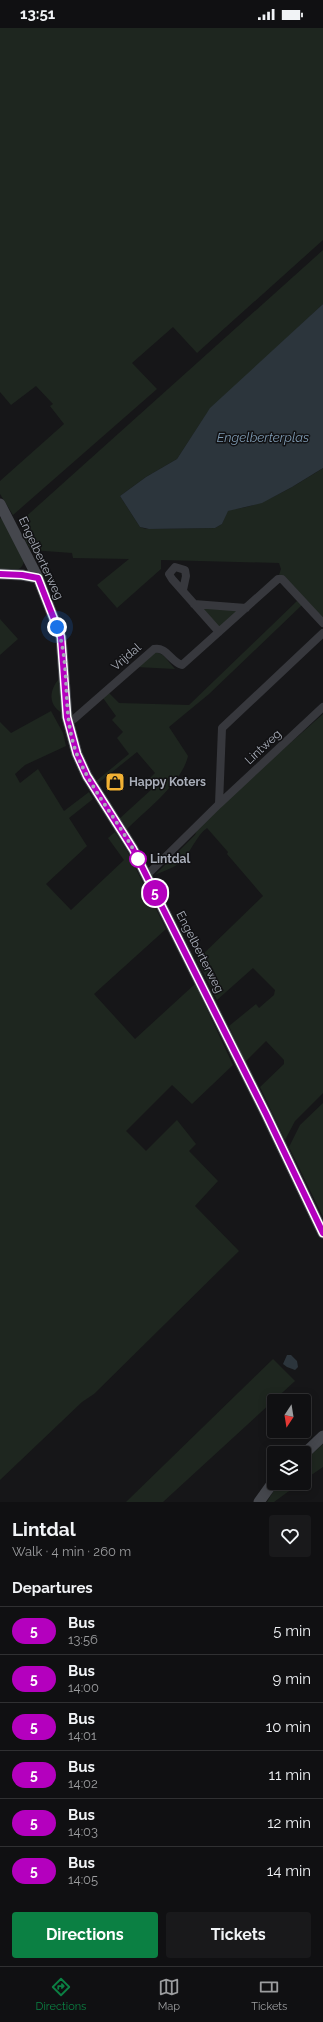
<!DOCTYPE html>
<html lang="en">
<head>
<meta charset="utf-8">
<style>
  :root { --surface:#101012; --page:#19191b; --text:#f1f3f6; --muted:#9c9d9f; --line:#303032; --accent:#0b8043 }
  body { margin:0; font-family:Raleway,sans-serif; background:var(--page); color:var(--text); height:100vh; display:flex; flex-direction:column; font-size:15px; white-space:nowrap }
  * { box-sizing:border-box; margin:0 }
  p { font-size:13px; color:var(--muted) }
  .icon { flex:none; width:22px; height:22px; fill:none; stroke:currentColor; stroke-width:2; stroke-linecap:round; stroke-linejoin:round }
  .map { position:relative; height:1474px; overflow:hidden }
  .side { display:flex; flex-direction:column; background:var(--surface); flex:1 }
  .side>* { flex:none }
  .badge { padding:0 8px; border-radius:13px; font-size:14px; line-height:26px }
  .needle { width:26px; rotate:192deg }
  .buttons { position:absolute; left:267px; top:1366px; display:grid; gap:8px }
  .buttons a { display:grid; place-items:center; width:44px; height:44px; border-radius:4px; background:var(--surface); box-shadow:0 2px 10px #0003,0 0 0 1px var(--line); font-size:20px }
  .you { position:absolute; width:20px; height:20px; margin:-10px; border:3px solid #fff; border-radius:50%; background:#1a73e8; box-shadow:0 0 0 6px #1a73e833 }
  .map>.badge { position:absolute; translate:-50% -50%; box-shadow:0 0 0 2px #fff }
  h2 { padding:0 12px; font-size:15px; line-height:36px }
  .round { display:grid; place-items:center; flex:none; width:42px; height:42px; border-radius:4px; background:var(--page) }
  .summary { display:flex; align-items:center; justify-content:space-between; height:68px; padding:0 12px }
  h1 { font-size:19px; font-weight:700; line-height:30px }
  .cta { display:flex; gap:8px; margin-top:auto; padding:8px 12px }
  .cta a { flex:1; height:46px; border-radius:4px; background:var(--accent); color:#fff; font-size:16px; font-weight:700; line-height:46px; text-align:center }
  .cta a+a { background:var(--page); color:var(--text) }
  ul { padding:0; list-style:none }
  li { display:flex; align-items:center; gap:12px; height:48px; padding:0 12px; border-top:1px solid var(--line) }
  li div { flex:1 }
  li b { display:block; font-size:15px }
  li em { font-style:normal }
  li .badge { min-width:44px; font-weight:700; text-align:center }
  .status { display:flex; justify-content:space-between; align-items:center; height:28px; padding:0 20px; background:var(--surface); direction:ltr }
  .status svg { height:11px; fill:currentColor }
  .tab-bar { display:flex; justify-content:space-around; align-items:center; height:56px; border-top:1px solid var(--line); background:var(--surface); font-size:11px; color:var(--muted) }
  .tab-bar a { display:grid; justify-items:center; gap:2px }
  .tab-bar .current { color:var(--accent) }
  .map>svg:first-child { display:block }
</style>
</head>
<body>
<div class="status"><b>13:51</b><svg viewBox="0 0 49 12"><path d="M0 12V9h3v3zM5 12V6h3v6zM10 12V3h3v9zM15 12V0h3v12zM26 1h20v11H26zM47 4h2v5h-2z"/></svg></div>
<div class="map">
<svg width="323" height="1474" viewBox="0 0 323 1474">
  <rect width="100%" height="100%" fill="#161618"/>
  <!-- green -->
  <path fill="#1e261f" d="M 0,0 L 323,0 L 323,212 L 197,325 L 173,299 L 132,335 L 157,361 L 13,487 L 0,466 L 0,453 L 64,396 L 50,378 L 53,376 L 36,358 L 11,377 L 0,364 Z
    M 323,222 L 323,276 L 207,385 L 177,431 L 146,449 L 120,468 L 140,499 L 146,501 L 215,500 L 222,496 L 227,483 C 234,480 239,481 246,479 C 273,472 299,455 323,440 L 323,593 L 279,547 L 281,541 L 279,535 L 161,532 L 161,541 L 117,580 L 97,557 L 129,531 L 73,530 L 72,525 L 31,522 L 26,514 L 24,505 L 26,504 L 21,493 Z
    M 2,489 L 24,533 C 22,545 10,542 0,542 L 0,491 Z
    M 297,573 L 302,577 L 209,666 L 169,699 L 188,728 C 182,755 146,782 126,802 L 119,791 L 152,761 L 148,756 L 149,751 L 155,745 L 137,724 L 96,757 L 95,754 L 129,726 L 117,710 L 123,704 L 112,692 L 116,688 L 103,670 L 109,665 L 119,675 L 189,677 Z
    M 203,580 L 239,582 L 219,600 Z
    M 0,591 L 18,611 L 0,627 Z
    M 156,624 L 163,627 L 175,641 L 136,639 Z
    M 59,651 L 62,685 C 48,677 49,662 59,651 Z
    M 51,683 L 63,705 L 66,718 L 25,737 L 15,746 L 20,755 L 38,741 L 64,783 L 89,764 L 93,771 L 69,790 L 87,818 L 46,856 L 71,882 L 124,832 L 108,810 L 115,804 L 126,821 L 166,901 L 94,966 L 135,1011 L 195,956 L 233,1037 L 192,1076 L 172,1057 L 126,1103 L 146,1123 L 177,1092 L 196,1116 L 189,1123 L 218,1153 L 195,1178 L 239,1223 L 94,1366 L 82,1374 L 0,1452 L 0,694 L 11,705 Z
    M 323,686 L 323,1065 L 295,1093 L 285,1112 L 260,1059 L 284,1036 L 284,1032 L 266,1013 L 245,1034 L 229,998 L 256,976 L 259,980 L 274,967 L 275,962 L 253,940 L 217,972 L 197,932 L 263,868 L 227,826 L 228,824 L 207,800 C 196,808 191,824 181,834 C 174,840 163,843 155,847 L 195,807 L 197,802 L 227,771 Z
    M 323,1075 L 323,1189 L 289,1119 L 300,1097 Z
    M 273,1331 L 295,1353 L 163,1474 L 126,1474 Z
    M 323,1416 L 323,1439 L 304,1452 L 304,1433 Z
    M 282,1455 L 300,1455 L 274,1474 L 267,1474 L 273,1464 Z"/>
  <!-- water -->
  <path fill="#2c353c" d="M 323,276 L 323,440 L 292,459 L 262,475 L 228,483 L 222,496 L 215,500 L 149,501 L 140,499 L 120,468 L 146,449 L 177,431 L 210,380 Z
    M 287,1327 L 291,1327 L 297,1333 L 298,1339 L 295,1342 L 287,1339 L 283,1336 Z"/>
  <g fill="none" stroke-linecap="round" stroke-linejoin="round">
    <!-- street -->
    <path stroke="#37383d" stroke-width="8" d="M 183,562 L 186,548 L 185,542 L 175,539 L 169,546 L 172,551 L 219,604
      M 194,576 L 246,580
      M 68,693 L 74,691 L 154,621 C 166,618 171,634 182,637 L 278,551 L 282,551 L 323,595
      M 219,776 L 323,679
      M 146,848 L 219,776 L 222,700 L 323,605"/>
    <!-- secondary -->
    <path stroke="#45474d" stroke-width="11" d="M 0,476 L 38,550 L 61,609 L 67,689 L 77,726 L 87,748 L 133,821 L 266,1086 L 323,1205
      M 0,546 L 22,547 L 38,550
      M 304,1426 L 323,1408
      M 259,1474 L 274,1453"/>
  </g>
  <g fill="none" stroke-linecap="round" stroke-linejoin="round">
    <!-- line casing -->
    <g stroke="#fff" stroke-width="9">
      <path id="line" d="M 0,546 L 22,547 L 38,550 L 61,609 L 67,689 L 77,726 L 87,748 L 133,821 L 266,1086 L 323,1205"/>
    </g>
    <!-- line -->
    <use href="#line" stroke="#b400be" stroke-width="6"/>
    <!-- walk -->
    <path stroke="#a8adb8" stroke-width="4" stroke-dasharray="0 7.2" d="M 57,599 C 71,637 62,679 74,718 C 86,757 121,795 140,834 L 138,831"/>
  </g>
  <!-- icons -->
  <defs>
    <g id="shop-square" transform="scale(1)"><rect x="-9" y="-9" width="18" height="18" rx="4" fill="#f2b134" stroke="#111113"/><path d="M-5-2.5h2.3a2.7 3.5 0 0 1 5.4 0H5L5.5 6h-11ZM-1.5-2.5h3a1.5 2.3 0 0 0-3 0Z" fill="#111"/></g>
  </defs>
  <g fill-rule="evenodd">
    <use href="#shop-square" x="115" y="754"/>
  </g>
  <!-- markers -->
  <circle fill="#fff" stroke="#b400be" stroke-width="2" cx="138" cy="831" r="8"/>
  <g text-anchor="middle" dominant-baseline="central" stroke-width="3" stroke-linejoin="round" paint-order="stroke">
    <!-- street labels -->
    <g font-size="12" fill="#a8adb8" stroke="#111113">
      <text transform="translate(41 530) rotate(65)">Engelberterweg</text>
      <text transform="translate(126 629) rotate(-41)">Vrijdal</text>
      <text transform="translate(263 719) rotate(-43)">Lintweg</text>
      <text transform="translate(200 924) rotate(63)">Engelberterweg</text>
    </g>
    <!-- poi labels -->
    <g font-size="12" font-weight="bold" fill="#a8adb8" stroke="#111113" text-anchor="start">
      <text x="129" y="754">Happy Koters</text>
    </g>
    <!-- stop labels -->
    <g font-size="12" font-weight="bold" fill="#a8adb8" stroke="#111113" text-anchor="start">
      <text x="150" y="831">Lintdal</text>
    </g>
    <!-- water labels -->
    <g font-size="13" font-style="italic" fill="#7f9bb3" stroke="#111113">
      <text x="263" y="409">Engelberterplas</text>
    </g>
  </g>
</svg>
<div class="buttons">
<a><svg class="needle" viewBox="-14 -14 28 28"><path d="M0-13l5 13h-10z" fill="#e53935"/><path d="M0 13l5-13h-10z" fill="#9c9d9f"/></svg></a>
<a><svg class="icon" aria-label="layers" viewBox="0 0 24 24"><path d="M12 4l9 5-9 5-9-5zM3 14l9 5 9-5"/></svg></a>
</div>
<div class="you" style="left:57px;top:599px"></div>
<b class="badge" style="left:155px;top:865px;background:#b400be;color:#fff">5</b>
</div>
<section class="side">
<div class="summary"><div><h1>Lintdal</h1><p>Walk · 4 min · 260 m</p></div><a class="round"><svg class="icon" aria-label="heart" viewBox="0 0 24 24"><path d="M12 20l-8-8c-3-5 5-10 8-4 3-6 11-1 8 4z"/></svg></a></div>
<h2>Departures</h2>
<ul>
<li><span class="badge" style="background:#b400be;color:#fff">5</span><div><b>Bus</b><p>13:56</p></div><em>5 min</em></li>
<li><span class="badge" style="background:#b400be;color:#fff">5</span><div><b>Bus</b><p>14:00</p></div><em>9 min</em></li>
<li><span class="badge" style="background:#b400be;color:#fff">5</span><div><b>Bus</b><p>14:01</p></div><em>10 min</em></li>
<li><span class="badge" style="background:#b400be;color:#fff">5</span><div><b>Bus</b><p>14:02</p></div><em>11 min</em></li>
<li><span class="badge" style="background:#b400be;color:#fff">5</span><div><b>Bus</b><p>14:03</p></div><em>12 min</em></li>
<li><span class="badge" style="background:#b400be;color:#fff">5</span><div><b>Bus</b><p>14:05</p></div><em>14 min</em></li>
</ul>
<div class="cta"><a>Directions</a><a>Tickets</a></div>
</section>
<nav class="tab-bar">
<a class="current"><svg class="icon" aria-label="directions" viewBox="0 0 24 24"><path d="M12 3l9 9-9 9-9-9zM9 14v-3h6M13 9l2 2-2 2"/></svg>Directions</a>
<a><svg class="icon" aria-label="map" viewBox="0 0 24 24"><path d="M3 6l6-2 6 2 6-2v14l-6 2-6-2-6 2zM9 4v14M15 6v14"/></svg>Map</a>
<a><svg class="icon" aria-label="tickets" viewBox="0 0 24 24"><path d="M3 7h18v10H3zM15 7v10"/></svg>Tickets</a>
</nav>
</body>
</html>
